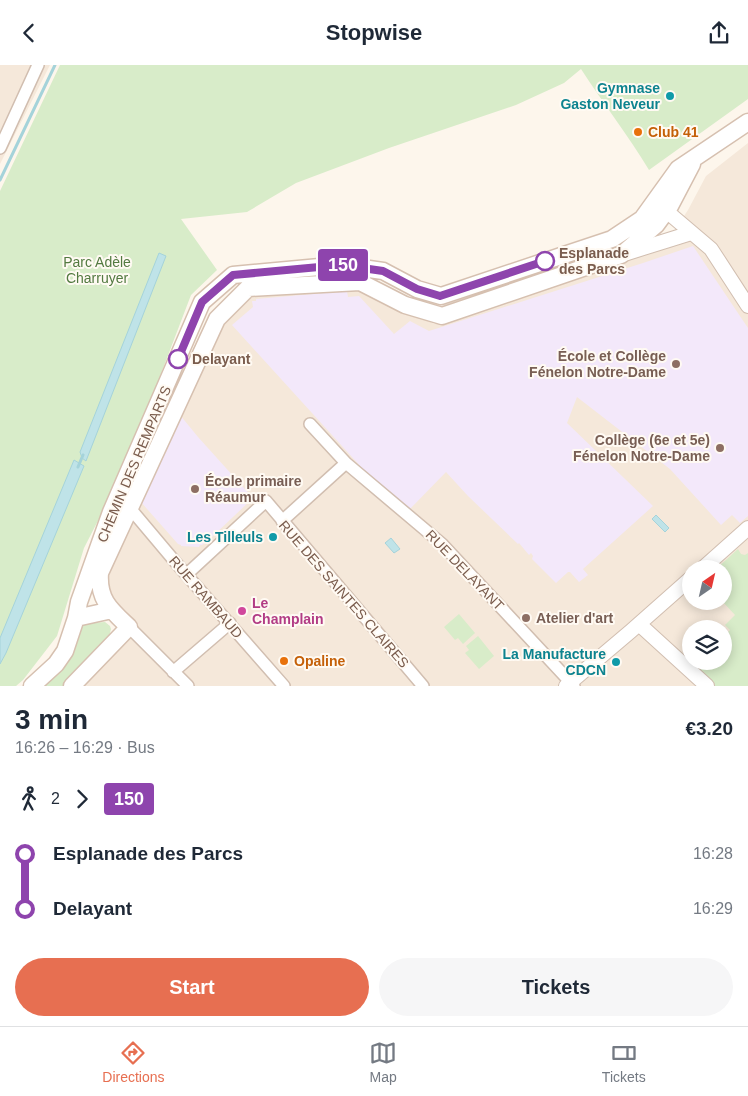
<!DOCTYPE html>
<html lang="en">
<head>
<meta charset="utf-8">
<style>
  :root { --surface:#fff; --page:#f6f6f7; --text:#1f2937; --muted:#747a83; --line:#e0e1e3; --accent:#e76f51 }
  body { margin:0; font-family:Arial,sans-serif; background:var(--page); color:var(--text); height:100vh; display:flex; flex-direction:column; font-size:19px; white-space:nowrap }
  * { box-sizing:border-box; margin:0 }
  p { font-size:16px; color:var(--muted) }
  .icon { flex:none; width:28px; height:28px; fill:none; stroke:currentColor; stroke-width:2; stroke-linecap:round; stroke-linejoin:round }
  .map { position:relative; height:621px; overflow:hidden }
  .side { display:flex; flex-direction:column; background:var(--surface); flex:1 }
  .side>* { flex:none }
  .badge { padding:0 10px; border-radius:4px; font-size:18px; line-height:32px }
  .needle { width:32px; rotate:34deg }
  .buttons { position:absolute; left:682px; top:495px; display:grid; gap:10px }
  .buttons a { display:grid; place-items:center; width:50px; height:50px; border-radius:50%; background:var(--surface); box-shadow:0 2px 12px #0003; font-size:25px }
  .map>.badge { position:absolute; translate:-50% -50%; box-shadow:0 0 0 2px #fff }
  .legs { display:flex; align-items:center; gap:8px; height:55px; padding:0 15px; font-size:16px }
  .legs p { margin-inline-start:auto }
  .overview { display:flex; align-items:center; justify-content:space-between; height:85px; padding:0 15px }
  h1 { font-size:28px; font-weight:600; line-height:38px }
  .cta { display:flex; gap:10px; margin-top:auto; padding:10px 15px }
  .cta a { flex:1; height:58px; border-radius:30px; background:var(--accent); color:#fff; font-size:20px; font-weight:600; line-height:58px; text-align:center }
  .cta a+a { background:var(--page); color:var(--text) }
  ul { padding:0 15px; list-style:none }
  li { display:flex; align-items:center; gap:18px; height:55px; font-size:19px }
  li i { display:grid; place-items:center; width:8px; height:100%; margin:0 6px; background:currentColor }
  li i::after { content:''; width:12px; height:12px; margin:-6px; border:4px solid; border-radius:50%; background:var(--surface) }
  li p { margin-inline-start:auto }
  li:first-child i { background:linear-gradient(#0000 50%,currentColor 0) }
  li:last-child i { background:linear-gradient(currentColor 50%,#0000 0) }
  header { display:flex; justify-content:space-between; align-items:center; height:65px; padding:0 15px; background:var(--surface); font-size:22px; font-weight:600 }
  .dock { display:flex; justify-content:space-around; align-items:center; height:70px; border-top:1px solid var(--line); background:var(--surface); font-size:14px; color:var(--muted) }
  .dock a { display:grid; justify-items:center; gap:2px }
  .dock .current { color:var(--accent) }
  .map>svg:first-child { display:block }
</style>
</head>
<body>
<header><svg class="icon" aria-label="back" viewBox="0 0 24 24"><path d="M15 5l-7 7 7 7"/></svg>Stopwise<svg class="icon" aria-label="share" viewBox="0 0 24 24"><path d="M12 15V3M7 8l5-5 5 5M5 13v7h14v-7"/></svg></header>
<div class="map">
<svg width="748" height="621" viewBox="0 0 748 621">
  <rect width="100%" height="100%" fill="#fdf6ec"/>
  <!-- residential -->
  <path fill="#f5e8da" fill-rule="evenodd" d="M 0,0 L 50,0 L 0,99 Z
    M 748,78 L 748,621 L 68,621 L 137,560 L 121,545 L 106,526 L 103,513 L 217,261 L 249,227 L 359,220 L 434,259 L 663,183 L 688,145 L 706,111 ZM 691,504 L 724,504 L 724,536 L 691,536 ZM 691,564 L 724,564 L 724,596 L 691,596 Z"/>
  <!-- education -->
  <path fill="#f3e8fa" d="M 693,181 L 748,263 L 748,451 L 740,458 L 732,450 L 721,460 L 670,404 L 577,332 L 567,358 L 653,441 L 583,504 L 588,510 L 579,517 L 570,507 L 568,507 L 556,518 L 532,494 L 533,491 L 531,488 L 529,490 L 519,478 L 518,479 L 468,431 L 446,407 L 409,445 L 372,414 L 232,260 L 253,242 L 252,236 L 256,236 L 256,234 L 347,226 L 348,232 L 359,231 L 394,269 L 410,256 L 429,266 L 643,198 Z
    M 180,350 L 198,372 L 253,433 L 213,471 L 202,480 L 200,480 L 199,482 L 181,481 L 181,480 L 178,479 L 140,436 Z"/>
  <!-- green -->
  <path fill="#d8ecc9" d="M 60,0 L 748,0 L 748,34 L 649,105 C 628,70 603,38 581,4 L 564,18 L 516,40 L 389,83 L 296,118 L 247,147 L 181,154 L 217,205 L 191,230 L 125,403 L 84,483 L 57,571 L 23,615 L 16,621 L 0,621 L 0,126 Z
    M 738,484 L 741,489 L 745,490 L 748,488 L 748,621 L 715,621 L 692,598 L 695,596 L 724,596 L 724,571 L 730,565 L 725,560 L 735,550 L 722,536 L 724,536 L 724,504 L 716,504 Z
    M 459,549 L 475,568 L 463,579 L 458,573 L 455,575 L 444,562 Z
    M 105,557 L 110,561 L 111,564 L 107,580 L 63,621 L 45,621 L 68,598 L 80,561 L 91,558 Z
    M 478,571 L 494,591 L 479,604 L 465,588 L 469,585 L 466,581 Z"/>
  <!-- water -->
  <path fill="#bfe3e8" stroke="#a5d3da" d="M 159,188 L 166,191 L 86,396 L 82,393 L 80,387 Z
    M 74,395 L 84,401 L 6,588 L 0,599 L 0,573 Z
    M 656,450 L 669,463 L 665,467 L 652,454 Z
    M 391,473 L 400,484 L 394,488 L 385,478 Z"/>
  <g fill="none" stroke-linecap="round" stroke-linejoin="round">
    <!-- stream -->
    <path stroke="#a5d3da" stroke-width="3" d="M 0,115 L 55,0
      M 78,402 L 83,390"/>
    <!-- minor casing -->
    <g stroke="#d1beb0" stroke-width="14">
      <path id="minor" d="M 0,83 L 38,0
        M 310,359 L 346,398 L 442,479 L 574,621
        M 129,442 L 177,499 L 284,621
        M 282,456 L 346,398
        M 187,509 L 266,436 L 423,621
        M 129,562 L 188,621
        M 173,607 L 230,558"/>
    </g>
    <!-- tertiary casing -->
    <g stroke="#d1beb0" stroke-width="16">
      <path id="tertiary" d="M 657,141 L 671,150 L 711,184 L 748,241
        M 624,189 L 691,168
        M 702,504 L 748,463
        M 639,559 L 707,621
        M 566,621 L 631,566 L 691,513"/>
    </g>
    <!-- secondary casing -->
    <g stroke="#d6c0b0" stroke-width="19">
      <path id="secondary" d="M 76,553 L 112,545
        M 32,621 L 56,599 L 65,586 L 76,553 L 79,537 L 111,447 L 202,237 L 233,210 L 341,200 L 383,206 L 417,224 L 441,231 L 612,174 L 642,154 L 678,104 L 748,57
        M 72,621 L 129,562 C 111,545 98,535 100,508 L 217,254 L 248,223 L 360,217 L 405,240 L 442,251 L 621,190 L 656,160 L 670,141 L 692,99"/>
    </g>
    <!-- minor -->
    <use href="#minor" stroke="#fff" stroke-width="11"/>
    <!-- tertiary -->
    <use href="#tertiary" stroke="#fff" stroke-width="14"/>
    <!-- secondary -->
    <use href="#secondary" stroke="#fff" stroke-width="16"/>
  </g>
  <g fill="none" stroke-linecap="round" stroke-linejoin="round">
    <!-- line-1 casing -->
    <g stroke="#fff" stroke-width="11">
      <path id="line-1" d="M 178,294 L 202,237 L 233,210 L 341,200 L 383,206 L 417,224 L 440,231 L 545,196"/>
    </g>
    <!-- line-1 -->
    <use href="#line-1" stroke="#8e44ad" stroke-width="8"/>
  </g>
  <!-- markers -->
  <g fill="#0f9aa8" stroke="#fffaf3" stroke-width="2">
    <circle cx="670" cy="31" r="5"/>
    <circle cx="273" cy="472" r="5"/>
    <circle cx="616" cy="597" r="5"/>
  </g>
  <g fill="#e8710a" stroke="#fffaf3" stroke-width="2">
    <circle cx="638" cy="67" r="5"/>
    <circle cx="284" cy="596" r="5"/>
  </g>
  <g fill="#fff" stroke="#8e44ad" stroke-width="2.5">
    <circle cx="545" cy="196" r="9"/>
    <circle cx="178" cy="294" r="9"/>
  </g>
  <g fill="#8d6e63" stroke="#fffaf3" stroke-width="2">
    <circle cx="676" cy="299" r="5"/>
    <circle cx="720" cy="383" r="5"/>
    <circle cx="195" cy="424" r="5"/>
    <circle cx="526" cy="553" r="5"/>
  </g>
  <circle fill="#d1479c" stroke="#fffaf3" stroke-width="2" cx="242" cy="546" r="5"/>
  <g text-anchor="middle" dominant-baseline="central" stroke-width="4" stroke-linejoin="round" paint-order="stroke">
    <!-- culture labels -->
    <g font-size="14" font-weight="bold" fill="#0d838f" stroke="#fffaf3" text-anchor="end">
      <text x="660" y="23">Gymnase<tspan x="660" dy="16">Gaston Neveur</tspan></text>
      <text x="263" y="472">Les Tilleuls</text>
      <text x="606" y="589">La Manufacture<tspan x="606" dy="16">CDCN</tspan></text>
    </g>
    <!-- food labels -->
    <g font-size="14" font-weight="bold" fill="#c56008" stroke="#fffaf3" text-anchor="start">
      <text x="648" y="67">Club 41</text>
      <text x="294" y="596">Opaline</text>
    </g>
    <!-- stop labels -->
    <g font-size="14" font-weight="bold" fill="#7a5c4d" stroke="#fffaf3" text-anchor="start">
      <text x="559" y="188">Esplanade<tspan x="559" dy="16">des Parcs</tspan></text>
      <text x="192" y="294">Delayant</text>
    </g>
    <!-- park labels -->
    <g font-size="14" fill="#537a41" stroke="#fffaf3">
      <text x="97" y="197">Parc Adèle<tspan x="97" dy="16">Charruyer</tspan></text>
    </g>
    <!-- education labels -->
    <g font-size="14" font-weight="bold" fill="#785e54" stroke="#fffaf3" text-anchor="end">
      <text x="666" y="291">École et Collège<tspan x="666" dy="16">Fénelon Notre-Dame</tspan></text>
      <text x="710" y="375">Collège (6e et 5e)<tspan x="710" dy="16">Fénelon Notre-Dame</tspan></text>
      <text x="205" y="416" text-anchor="start">École primaire<tspan x="205" dy="16">Réaumur</tspan></text>
      <text x="536" y="553" text-anchor="start">Atelier d'art</text>
    </g>
    <!-- street labels -->
    <g font-size="14" fill="#7a5c4d" stroke="#fffaf3">
      <text transform="translate(134 399) rotate(-67)">CHEMIN DES REMPARTS</text>
      <text transform="translate(465 505) rotate(46)">RUE DELAYANT</text>
      <text transform="translate(344 529) rotate(49)">RUE DES SAINTES CLAIRES</text>
      <text transform="translate(206 532) rotate(49)">RUE RAMBAUD</text>
    </g>
    <!-- hotel labels -->
    <g font-size="14" font-weight="bold" fill="#b23c85" stroke="#fffaf3" text-anchor="start">
      <text x="252" y="538">Le<tspan x="252" dy="16">Champlain</tspan></text>
    </g>
  </g>
</svg>
<div class="buttons">
<a><svg class="needle" viewBox="-14 -14 28 28"><path d="M0-13l5 13h-10z" fill="#e53935"/><path d="M0 13l5-13h-10z" fill="#747a83"/></svg></a>
<a><svg class="icon" aria-label="layers" viewBox="0 0 24 24"><path d="M12 4l9 5-9 5-9-5zM3 14l9 5 9-5"/></svg></a>
</div>
<b class="badge" style="left:343px;top:200px;background:#8e44ad;color:#fff">150</b>
</div>
<section class="side">
<div class="overview"><div><h1>3 min</h1><p>16:26 – 16:29 · Bus</p></div><b>€3.20</b></div>
<div class="legs"><svg class="icon" aria-label="walk" viewBox="0 0 24 24"><circle cx="13" cy="4" r="2"/><path d="M13 8l-2 6 4 7M11 14l-3 7M7 12l3-4h3l4 4"/></svg>2<svg class="icon" aria-label="forward" viewBox="0 0 24 24"><path d="M9 5l7 7-7 7"/></svg><b class="badge" style="background:#8e44ad;color:#fff">150</b></div>
<ul>
<li><i style="color:#8e44ad"></i><b>Esplanade des Parcs</b><p>16:28</p></li>
<li><i style="color:#8e44ad"></i><b>Delayant</b><p>16:29</p></li>
</ul>
<div class="cta"><a>Start</a><a>Tickets</a></div>
</section>
<nav class="dock">
<a class="current"><svg class="icon" aria-label="directions" viewBox="0 0 24 24"><path d="M12 3l9 9-9 9-9-9zM9 14v-3h6M13 9l2 2-2 2"/></svg>Directions</a>
<a><svg class="icon" aria-label="map" viewBox="0 0 24 24"><path d="M3 6l6-2 6 2 6-2v14l-6 2-6-2-6 2zM9 4v14M15 6v14"/></svg>Map</a>
<a><svg class="icon" aria-label="tickets" viewBox="0 0 24 24"><path d="M3 7h18v10H3zM15 7v10"/></svg>Tickets</a>
</nav>
</body>
</html>
